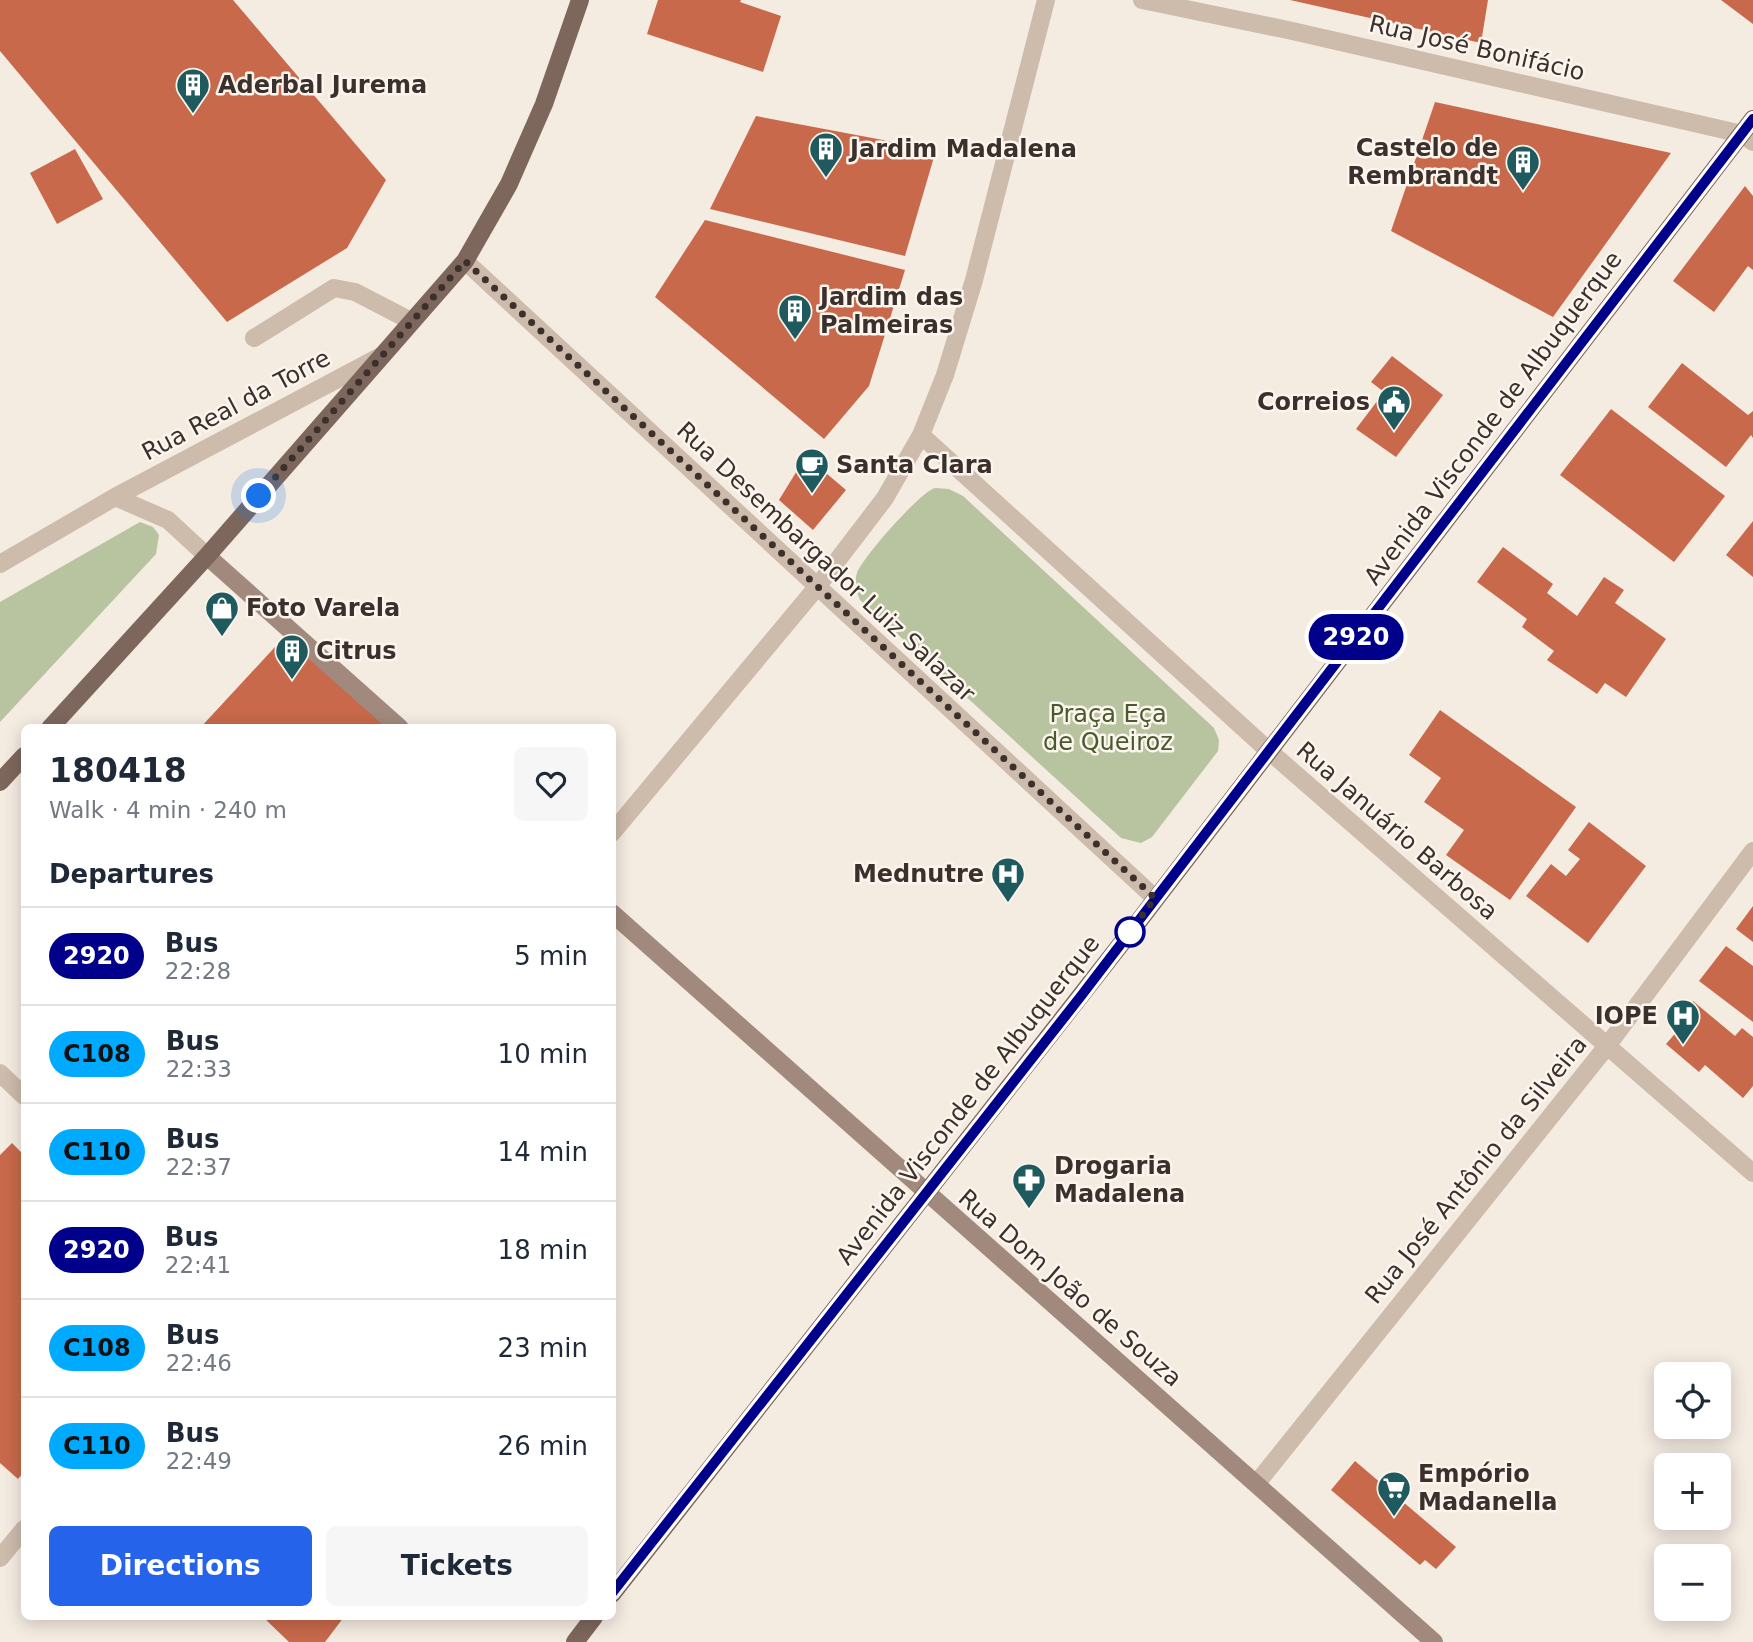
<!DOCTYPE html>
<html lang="en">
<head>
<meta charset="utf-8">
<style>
  :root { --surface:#fff; --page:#f6f6f7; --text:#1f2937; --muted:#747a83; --line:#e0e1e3; --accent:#2563eb }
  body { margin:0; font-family:"DejaVu Sans",sans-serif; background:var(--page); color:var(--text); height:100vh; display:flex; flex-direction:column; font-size:26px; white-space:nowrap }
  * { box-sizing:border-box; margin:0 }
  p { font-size:23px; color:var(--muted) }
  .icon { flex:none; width:38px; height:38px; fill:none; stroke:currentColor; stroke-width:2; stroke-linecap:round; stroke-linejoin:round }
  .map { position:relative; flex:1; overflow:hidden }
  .panel { position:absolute; left:21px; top:724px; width:595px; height:896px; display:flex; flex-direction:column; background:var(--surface); border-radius:10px; box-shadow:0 4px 18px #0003 }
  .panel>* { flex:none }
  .badge { padding:0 14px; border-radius:23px; font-size:24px; line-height:46px }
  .tools { position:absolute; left:1654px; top:1362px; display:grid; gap:14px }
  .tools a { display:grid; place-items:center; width:77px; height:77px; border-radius:10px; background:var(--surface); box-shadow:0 4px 18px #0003; font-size:35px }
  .you { position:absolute; width:35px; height:35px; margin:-18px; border:5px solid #fff; border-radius:50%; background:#1a73e8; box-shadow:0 0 0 10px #1a73e833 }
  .map>.badge { position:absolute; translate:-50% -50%; box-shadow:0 0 0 4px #fff }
  h2 { padding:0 28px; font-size:26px; line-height:63px }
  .round { display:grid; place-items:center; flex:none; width:74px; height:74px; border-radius:10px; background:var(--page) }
  .overview { display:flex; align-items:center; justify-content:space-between; height:119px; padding:0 28px }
  h1 { font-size:33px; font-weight:600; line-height:52px }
  .button { display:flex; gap:14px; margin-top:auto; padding:14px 28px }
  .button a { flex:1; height:80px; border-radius:10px; background:var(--accent); color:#fff; font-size:28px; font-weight:600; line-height:80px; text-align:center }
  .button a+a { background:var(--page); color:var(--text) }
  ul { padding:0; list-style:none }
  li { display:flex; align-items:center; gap:21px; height:98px; padding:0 28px; border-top:2px solid var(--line) }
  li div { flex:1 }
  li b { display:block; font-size:26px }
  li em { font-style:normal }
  li .badge { min-width:77px; font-weight:700; text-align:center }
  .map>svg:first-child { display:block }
</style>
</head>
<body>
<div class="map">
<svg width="1753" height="1642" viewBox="0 0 1753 1642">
  <rect width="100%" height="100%" fill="#f4ebe1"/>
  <!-- green -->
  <path fill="#b8c4a0" d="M 935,488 L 949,489 L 963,496 L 1214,728 L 1219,740 L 1218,751 L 1152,837 L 1141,843 L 1121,838 L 860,600 C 856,591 854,582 857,573 C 862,558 921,491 935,488 Z
    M 140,522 L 153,527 L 159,535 L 156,554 L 0,722 L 0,602 Z"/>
  <!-- building -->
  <path fill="#c8694b" d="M 0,0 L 233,0 L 386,180 L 347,248 L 227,322 L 0,51 Z
    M 658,0 L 741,0 L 740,2 L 781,16 L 763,72 L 647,34 Z
    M 1290,0 L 1488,0 L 1481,43 Z
    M 1721,0 L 1753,0 L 1753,24 Z
    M 1435,102 L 1671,153 L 1553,317 L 1391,231 Z
    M 756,116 L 936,150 L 905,256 L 710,209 Z
    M 75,149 L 103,199 L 57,224 L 30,173 Z
    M 1745,186 L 1753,196 L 1753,270 L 1748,266 L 1714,312 L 1673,281 Z
    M 705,220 L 905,270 L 869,386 L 824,439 L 655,297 Z
    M 1392,356 L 1443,395 L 1396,457 L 1356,429 L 1384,392 L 1371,382 Z
    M 1682,363 L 1748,415 L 1753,411 L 1753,438 L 1751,435 L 1726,467 L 1648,407 Z
    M 1611,409 L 1725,496 L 1674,562 L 1560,475 Z
    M 806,456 L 846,490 L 813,530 L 779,500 Z
    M 1753,521 L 1753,577 L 1726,555 Z
    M 1503,547 L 1553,584 L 1547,593 L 1577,616 L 1604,577 L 1624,590 L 1615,603 L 1666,639 L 1626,697 L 1605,683 L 1597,694 L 1547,660 L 1554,651 L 1522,627 L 1527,619 L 1477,582 Z
    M 287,634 L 394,728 L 200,728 Z
    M 1440,710 L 1576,807 L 1510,900 L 1446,855 L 1464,830 L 1424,802 L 1441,778 L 1409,755 Z
    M 1589,822 L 1646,866 L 1588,943 L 1526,896 L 1551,864 L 1566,876 L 1580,859 L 1568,850 Z
    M 1753,906 L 1753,942 L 1736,929 Z
    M 1726,946 L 1753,966 L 1753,1022 L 1699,981 Z
    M 1693,1001 L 1735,1036 L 1742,1028 L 1753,1037 L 1753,1086 L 1743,1098 L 1705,1065 L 1699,1072 L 1666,1044 L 1685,1022 L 1679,1017 Z
    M 12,1143 L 24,1155 L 24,1472 L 18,1479 L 0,1463 L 0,1155 Z
    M 1355,1461 L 1456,1547 L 1436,1569 L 1425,1560 L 1420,1565 L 1331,1490 Z
    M 263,1617 L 344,1617 L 325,1642 L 289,1642 Z"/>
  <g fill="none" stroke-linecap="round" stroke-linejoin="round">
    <!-- lane -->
    <path stroke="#cdbbac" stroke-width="18" d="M 254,338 L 334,288 L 355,292 L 411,321"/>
    <!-- street -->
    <path stroke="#cdbbac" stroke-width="18" d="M 1142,0 L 1288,30 L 1742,134 L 1753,142
      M 465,261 L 1155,898
      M 921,435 L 1269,751 L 1753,1173
      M 115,497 L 168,520 L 207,556
      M 0,564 L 115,497 L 381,356
      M 612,833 L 817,587 L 885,498 L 921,435 L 945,375 L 974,280 L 1046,0
      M 0,1073 L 24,1096
      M 1257,1483 L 1607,1046 L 1753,851
      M 0,1558 L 24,1529"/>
    <!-- secondary -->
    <path stroke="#a18a7d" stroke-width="18" d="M 207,556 L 400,728
      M 612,913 L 1434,1642"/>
    <!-- primary -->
    <path stroke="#7d675c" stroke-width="18" d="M 50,728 L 207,556 L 465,261 L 509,184 L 544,104 L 580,0
      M 0,782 L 24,756
      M 612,1594 L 1132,930 L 1753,119
      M 575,1642 L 594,1617"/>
  </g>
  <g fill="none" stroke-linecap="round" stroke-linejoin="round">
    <!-- line casing -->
    <g stroke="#fff" stroke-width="16">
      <path id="line" d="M 612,1593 L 1081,996 L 1753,119"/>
    </g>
    <!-- line -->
    <use href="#line" stroke="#00008b" stroke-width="10"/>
    <!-- walk -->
    <path stroke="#3b302b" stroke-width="7" stroke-dasharray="0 12.6" d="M 259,496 L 465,261 L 1155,898 L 1130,932"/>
  </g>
  <!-- icons -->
  <defs>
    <g id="building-pin" transform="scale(1.75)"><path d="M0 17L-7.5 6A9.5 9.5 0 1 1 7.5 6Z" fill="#1f5a5e" stroke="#fbf5ee"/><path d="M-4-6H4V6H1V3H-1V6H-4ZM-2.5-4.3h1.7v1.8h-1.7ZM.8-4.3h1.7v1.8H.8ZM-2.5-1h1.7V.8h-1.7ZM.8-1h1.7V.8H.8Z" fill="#fff"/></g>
    <g id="civic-pin" transform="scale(1.75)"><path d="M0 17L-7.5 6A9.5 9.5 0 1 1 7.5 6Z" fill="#1f5a5e" stroke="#fbf5ee"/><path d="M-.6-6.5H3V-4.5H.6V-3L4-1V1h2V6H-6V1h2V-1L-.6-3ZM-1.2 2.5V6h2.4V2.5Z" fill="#fff"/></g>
    <g id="cafe-pin" transform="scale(1.75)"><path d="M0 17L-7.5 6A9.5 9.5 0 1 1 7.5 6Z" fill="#1f5a5e" stroke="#fbf5ee"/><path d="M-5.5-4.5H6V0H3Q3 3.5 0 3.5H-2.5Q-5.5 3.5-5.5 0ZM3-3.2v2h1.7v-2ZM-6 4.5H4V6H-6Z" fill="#fff"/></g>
    <g id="shop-pin" transform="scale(1.75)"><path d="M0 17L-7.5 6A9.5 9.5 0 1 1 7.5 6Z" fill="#1f5a5e" stroke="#fbf5ee"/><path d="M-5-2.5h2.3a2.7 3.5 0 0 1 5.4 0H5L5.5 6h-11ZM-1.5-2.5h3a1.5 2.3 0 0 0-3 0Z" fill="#fff"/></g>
    <g id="hospital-pin" transform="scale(1.75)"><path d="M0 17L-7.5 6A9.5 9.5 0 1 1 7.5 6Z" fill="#1f5a5e" stroke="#fbf5ee"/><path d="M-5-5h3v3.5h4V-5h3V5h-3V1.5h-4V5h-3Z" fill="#fff"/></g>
    <g id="pharmacy-pin" transform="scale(1.75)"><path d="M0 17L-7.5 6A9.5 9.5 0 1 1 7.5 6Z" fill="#1f5a5e" stroke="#fbf5ee"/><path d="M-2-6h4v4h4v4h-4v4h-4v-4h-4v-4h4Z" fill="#fff"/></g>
    <g id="supermarket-pin" transform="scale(1.75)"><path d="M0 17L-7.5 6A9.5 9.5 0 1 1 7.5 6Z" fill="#1f5a5e" stroke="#fbf5ee"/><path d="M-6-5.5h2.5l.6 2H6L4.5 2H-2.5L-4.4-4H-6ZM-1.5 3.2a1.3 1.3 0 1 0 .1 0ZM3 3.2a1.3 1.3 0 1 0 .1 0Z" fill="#fff"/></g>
  </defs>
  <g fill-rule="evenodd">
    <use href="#building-pin" x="193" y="85"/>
    <use href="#building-pin" x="826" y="149"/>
    <use href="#building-pin" x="1523" y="162"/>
    <use href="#building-pin" x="795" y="311"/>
    <use href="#civic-pin" x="1394" y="402"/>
    <use href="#cafe-pin" x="812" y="465"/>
    <use href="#shop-pin" x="222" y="608"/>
    <use href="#building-pin" x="292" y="651"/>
    <use href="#hospital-pin" x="1008" y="874"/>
    <use href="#hospital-pin" x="1683" y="1016"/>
    <use href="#pharmacy-pin" x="1029" y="1180"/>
    <use href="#supermarket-pin" x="1394" y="1488"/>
  </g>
  <!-- markers -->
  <circle fill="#fff" stroke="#00008b" stroke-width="3.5" cx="1130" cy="932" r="14"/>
  <g text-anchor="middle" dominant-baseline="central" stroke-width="5" stroke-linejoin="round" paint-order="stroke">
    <!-- street labels -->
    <g font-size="24" fill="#3b302b" stroke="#fbf5ee">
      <text transform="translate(1477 48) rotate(13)">Rua José Bonifácio</text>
      <text transform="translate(236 405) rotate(-28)">Rua Real da Torre</text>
      <text transform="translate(1493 418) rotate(-53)">Avenida Visconde de Albuquerque</text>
      <text transform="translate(826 562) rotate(43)">Rua Desembargador Luiz Salazar</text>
      <text transform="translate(1397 831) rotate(41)">Rua Januário Barbosa</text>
      <text transform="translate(968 1100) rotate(-52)">Avenida Visconde de Albuquerque</text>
      <text transform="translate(1476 1170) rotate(-51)">Rua José Antônio da Silveira</text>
      <text transform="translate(1070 1288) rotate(41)">Rua Dom João de Souza</text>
    </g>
    <!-- poi labels -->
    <g font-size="24" font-weight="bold" fill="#3b302b" stroke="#fbf5ee" text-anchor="start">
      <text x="218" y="85">Aderbal Jurema</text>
      <text x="1498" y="148" text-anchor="end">Castelo de<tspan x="1498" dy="28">Rembrandt</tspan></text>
      <text x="850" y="149">Jardim Madalena</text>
      <text x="820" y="297">Jardim das<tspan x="820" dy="28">Palmeiras</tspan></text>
      <text x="1370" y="402" text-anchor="end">Correios</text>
      <text x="836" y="465">Santa Clara</text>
      <text x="246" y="608">Foto Varela</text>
      <text x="316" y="651">Citrus</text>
      <text x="984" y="874" text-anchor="end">Mednutre</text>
      <text x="1658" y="1016" text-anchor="end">IOPE</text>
      <text x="1054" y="1166">Drogaria<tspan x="1054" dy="28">Madalena</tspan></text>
      <text x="1418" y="1474">Empório<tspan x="1418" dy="28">Madanella</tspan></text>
    </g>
    <!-- park labels -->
    <g font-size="24" fill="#4a5a2e" stroke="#fbf5ee">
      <text x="1108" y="714">Praça Eça<tspan x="1108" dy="28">de Queiroz</tspan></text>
    </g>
  </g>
</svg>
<div class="tools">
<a><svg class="icon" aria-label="locate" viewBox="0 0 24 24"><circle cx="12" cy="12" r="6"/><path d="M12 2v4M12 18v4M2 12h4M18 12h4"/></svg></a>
<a>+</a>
<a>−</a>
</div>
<div class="you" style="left:259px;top:496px"></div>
<b class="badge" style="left:1356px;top:637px;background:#00008b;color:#fff">2920</b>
<section class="panel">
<div class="overview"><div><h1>180418</h1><p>Walk · 4 min · 240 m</p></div><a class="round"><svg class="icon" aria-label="heart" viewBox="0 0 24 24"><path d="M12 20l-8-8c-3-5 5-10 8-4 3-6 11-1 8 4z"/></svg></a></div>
<h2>Departures</h2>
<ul>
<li><span class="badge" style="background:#00008b;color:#fff">2920</span><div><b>Bus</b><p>22:28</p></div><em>5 min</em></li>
<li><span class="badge" style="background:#0af;color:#111">C108</span><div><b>Bus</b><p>22:33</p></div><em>10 min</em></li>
<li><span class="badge" style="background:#0af;color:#111">C110</span><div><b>Bus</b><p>22:37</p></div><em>14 min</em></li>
<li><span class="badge" style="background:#00008b;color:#fff">2920</span><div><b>Bus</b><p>22:41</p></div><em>18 min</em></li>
<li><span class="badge" style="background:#0af;color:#111">C108</span><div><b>Bus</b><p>22:46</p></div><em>23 min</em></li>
<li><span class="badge" style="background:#0af;color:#111">C110</span><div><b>Bus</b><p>22:49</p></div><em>26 min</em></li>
</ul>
<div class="button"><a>Directions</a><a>Tickets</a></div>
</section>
</div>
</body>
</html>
